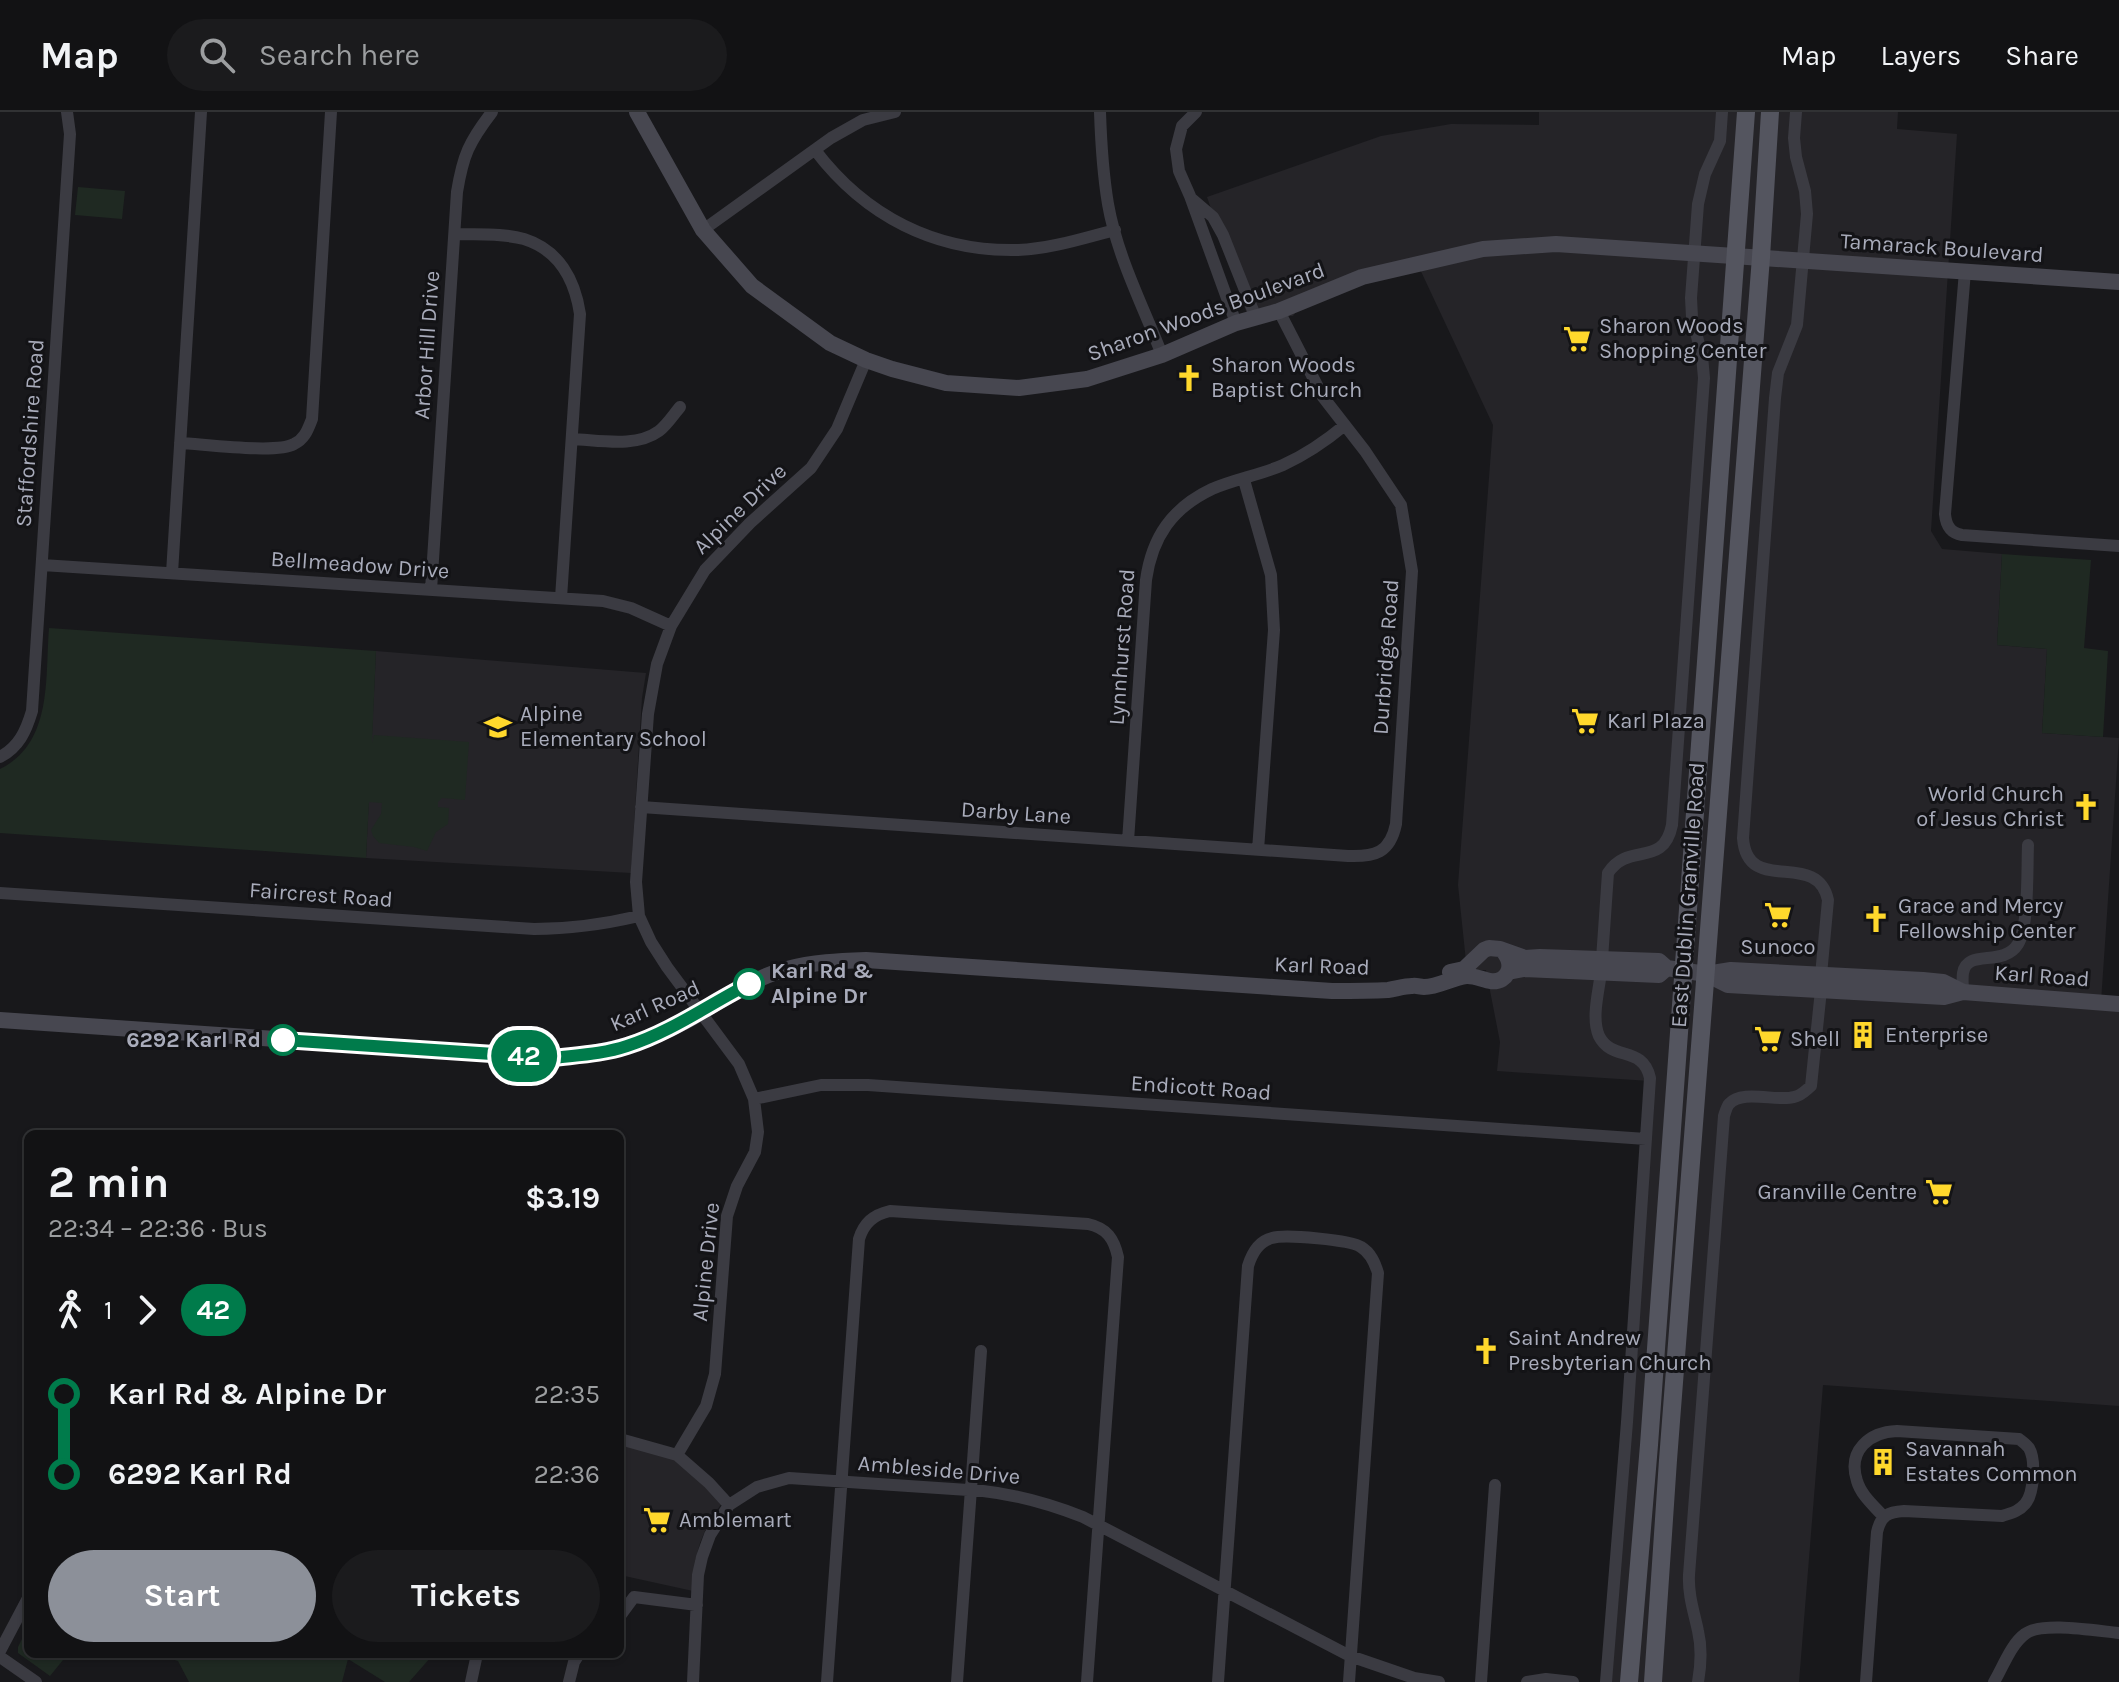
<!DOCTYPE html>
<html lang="en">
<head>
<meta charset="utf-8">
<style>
  :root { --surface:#121214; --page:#1b1b1d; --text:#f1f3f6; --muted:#9c9ea0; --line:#313234; --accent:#8c9099 }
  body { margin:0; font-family:Karla,sans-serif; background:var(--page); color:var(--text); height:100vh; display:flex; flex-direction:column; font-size:30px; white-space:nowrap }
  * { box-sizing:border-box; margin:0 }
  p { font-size:26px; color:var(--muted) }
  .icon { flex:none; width:44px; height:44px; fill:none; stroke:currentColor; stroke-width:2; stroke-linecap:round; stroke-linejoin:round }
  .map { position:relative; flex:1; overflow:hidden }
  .sheet { position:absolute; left:24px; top:1018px; width:600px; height:528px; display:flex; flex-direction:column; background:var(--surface); border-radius:12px; box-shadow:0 2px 6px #0004,0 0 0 2px var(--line) }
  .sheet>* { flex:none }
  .badge { padding:0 16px; border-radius:26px; font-size:28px; line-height:52px }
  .map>.badge { position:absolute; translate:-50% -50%; box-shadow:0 0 0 4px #fff }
  .legs { display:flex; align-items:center; gap:12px; height:88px; padding:0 24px; font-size:26px }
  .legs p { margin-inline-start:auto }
  .head { display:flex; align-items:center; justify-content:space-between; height:136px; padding:0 24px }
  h1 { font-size:44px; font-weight:700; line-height:60px }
  .cta { display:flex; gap:16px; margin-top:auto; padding:16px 24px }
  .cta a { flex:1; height:92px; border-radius:48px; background:var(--accent); color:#fff; font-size:32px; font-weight:700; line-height:92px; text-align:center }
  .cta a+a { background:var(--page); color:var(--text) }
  ul { padding:0 24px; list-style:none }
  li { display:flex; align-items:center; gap:28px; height:80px; font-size:30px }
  li i { display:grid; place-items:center; width:12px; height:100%; margin:0 10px; background:currentColor }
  li i::after { content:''; width:20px; height:20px; margin:-10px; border:6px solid; border-radius:50%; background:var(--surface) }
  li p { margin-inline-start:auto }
  li:first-child i { background:linear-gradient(#0000 50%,currentColor 0) }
  li:last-child i { background:linear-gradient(currentColor 50%,#0000 0) }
  header { display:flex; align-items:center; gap:48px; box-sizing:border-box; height:112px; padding:0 40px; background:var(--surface); border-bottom:2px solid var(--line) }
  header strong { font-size:38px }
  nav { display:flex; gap:44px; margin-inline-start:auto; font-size:28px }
  .search { width:560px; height:72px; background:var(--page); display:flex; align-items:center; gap:20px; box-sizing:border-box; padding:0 28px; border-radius:44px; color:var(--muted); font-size:30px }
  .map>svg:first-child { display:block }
</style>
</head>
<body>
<header>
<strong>Map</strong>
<div class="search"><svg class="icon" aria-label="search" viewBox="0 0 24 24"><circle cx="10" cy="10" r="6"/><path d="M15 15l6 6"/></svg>Search here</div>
<nav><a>Map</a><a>Layers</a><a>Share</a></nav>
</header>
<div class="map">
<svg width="2119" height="1570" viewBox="0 0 2119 1570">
  <rect width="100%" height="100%" fill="#18181b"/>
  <!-- built -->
  <path fill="#252428" d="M 1539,0 L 1898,0 L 1897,17 L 1957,22 L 1931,419 L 1942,437 L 2002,442 L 1997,533 L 2047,537 L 2042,621 L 2119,626 L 2101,890 L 2119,892 L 2119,1294 L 1823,1273 L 1799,1570 L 1610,1570 L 1650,969 L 1497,959 L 1500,930 L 1486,858 L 1467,859 L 1458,773 L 1493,313 L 1418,153 L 1300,194 L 1293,204 L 1248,205 L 1207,85 L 1381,24 L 1451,12 L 1539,13 Z
    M 376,539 L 646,561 L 642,586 L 631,761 L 366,746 Z
    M 620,1325 L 683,1346 L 728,1383 L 709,1409 L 700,1431 L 695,1449 L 693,1479 L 620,1463 Z"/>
  <!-- green -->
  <path fill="#1f2922" d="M 78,75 L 125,79 L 122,107 L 75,103 Z
    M 2002,442 L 2091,448 L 2084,536 L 2108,539 L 2103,625 L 2042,621 L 2047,537 L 1997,533 Z
    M 49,516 L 376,539 L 372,631 L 374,623 L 469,630 L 465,688 L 442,686 L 438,690 L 438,695 L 449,696 L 448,712 L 436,720 L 427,739 L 414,735 L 379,731 L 373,724 L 371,718 L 381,702 L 382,691 L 369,690 L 366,746 L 0,721 L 0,657 C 53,631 45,566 49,516 Z
    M 28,1515 L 28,1542 L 80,1542 L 63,1548 L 50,1564 L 18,1541 L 18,1535 Z
    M 154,1542 L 449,1542 L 447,1548 L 431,1545 L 409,1570 L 385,1570 L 348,1547 L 342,1570 L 189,1570 L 178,1549 Z"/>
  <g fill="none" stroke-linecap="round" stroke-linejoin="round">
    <!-- street -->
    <path stroke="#3b3b42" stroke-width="12" d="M 1100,0 C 1101,30 1103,62 1108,92 C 1117,144 1143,194 1162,243
      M 1196,0 L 1182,14 L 1176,37 L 1179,59 L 1190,84 L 1236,211
      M 1796,0 L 1794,26 L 1796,45 L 1805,79 L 1807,102 L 1797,213 L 1778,261 L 1775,286 L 1743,726 C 1747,785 1817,736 1828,788 L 1821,863
      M 815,38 C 865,104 935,140 1018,138 C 1050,137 1084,126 1115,118
      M 1192,87 L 1213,105 L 1223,123 L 1256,206
      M 703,118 L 831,26 L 863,8 L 895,0
      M 455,122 C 477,123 503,121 524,127 C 559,138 575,168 580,202 L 561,486
      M 1965,159 L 1945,402 C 1946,413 1950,421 1962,423 L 2119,434
      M 572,327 C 599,328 636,336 659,319 C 667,313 674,302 680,295
      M 180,331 C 203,332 277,342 294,332 C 305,327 308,317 312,307 L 331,0
      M 1244,368 L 1271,463 L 1274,518 L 1258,738
      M 42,453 L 603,489 L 631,496 L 671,514
      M 172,461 L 201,0
      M 431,478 L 457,80 C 463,43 469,30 492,0
      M 0,645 C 19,635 26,619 32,599 L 70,22 L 67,0
      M 641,695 L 1348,744 C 1375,745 1390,741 1396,712 L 1412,459 L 1401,393 L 1365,339 L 1323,285 L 1279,199
      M 1128,729 L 1146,468 C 1152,425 1172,396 1212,377 C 1235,367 1260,363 1283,353 C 1305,343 1327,328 1345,313
      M 0,781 L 534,817 C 570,817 605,812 639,804
      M 1602,847 L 1608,761 C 1629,729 1663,757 1672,713 L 1704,266 L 1702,244 L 1692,205 L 1691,186 L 1698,92 L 1705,62 L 1720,29 L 1722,0
      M 1601,860 C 1599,879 1591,906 1599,924 C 1612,950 1643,933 1650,966 L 1627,1310 L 1606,1570
      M 1963,880 C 1963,874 1962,867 1963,861 C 1967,836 2003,856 2018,832 C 2029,814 2027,756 2028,733
      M 754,987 L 821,973 L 868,973 L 1646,1027
      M 620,1327 L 677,1343 L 709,1371 L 729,1393
      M 677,1343 L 706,1294 L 715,1262 L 727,1104 L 737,1074 L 755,1040 L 758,1020 L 754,987 L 739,952 L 667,855 L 651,830 L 639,804 L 636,770 L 648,602 L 657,552 L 671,514 L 705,458 L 750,411 L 811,356 L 837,317 L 866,248
      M 620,1504 L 634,1485 L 697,1493
      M 0,1539 L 28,1486
      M 0,1545 L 36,1570
      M 471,1570 L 477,1542
      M 569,1570 L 574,1550 L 579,1542
      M 693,1570 L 698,1463 L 702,1445 L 710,1423 L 729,1393 L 757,1375 L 789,1366 L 983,1379 C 1019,1383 1050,1392 1083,1405 L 1350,1544 L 1414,1566 L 1439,1570
      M 827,1570 L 859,1127 C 864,1111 873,1103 890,1099 L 1088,1112 C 1107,1116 1114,1127 1118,1145 L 1087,1570
      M 957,1570 L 981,1239
      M 1218,1570 L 1248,1154 C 1252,1141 1259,1129 1272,1126 C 1285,1122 1351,1128 1361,1135 C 1371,1141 1375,1151 1378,1161 L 1349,1570
      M 1481,1570 L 1495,1373
      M 1527,1570 L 1546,1567 L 1573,1570
      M 1698,1570 C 1701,1553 1702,1536 1698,1519 C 1694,1500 1688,1483 1689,1463 L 1724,1004 C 1725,1001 1727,994 1729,992 C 1742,977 1777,990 1794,985 C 1801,984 1805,979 1811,974 L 1821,878
      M 1866,1570 L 1877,1420 C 1881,1403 1888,1400 1904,1399 L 2002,1404 C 2011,1401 2018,1400 2025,1392 C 2034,1382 2036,1348 2029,1336 C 2026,1332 2023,1330 2019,1327 L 1897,1319 C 1870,1320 1847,1338 1857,1369 C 1861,1383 1874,1394 1883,1404
      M 1994,1570 C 2003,1555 2011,1532 2025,1522 C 2041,1509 2097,1519 2119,1521"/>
    <!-- secondary -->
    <path stroke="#474750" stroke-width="16" d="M 637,0 L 703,118 L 752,174 L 830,231 L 866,248 L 892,257 L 946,271 L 1019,276 L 1087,267 L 1162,243 L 1236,211 L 1279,199 L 1362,165 L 1483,137 L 1556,132 L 2119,170
      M 1450,860 L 1464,857 L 1484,838 L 1489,836 L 1500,837 L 1525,846 L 1540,845 L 1659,849 L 1667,856 L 1706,862 L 1728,873 L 1944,885 L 1963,880 L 2119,892
      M 1508,860 L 1524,857 L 1659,863 L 1667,856
      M 1706,862 L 1731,858 L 1923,868 L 1943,870 L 1963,880
      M 0,908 L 553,946 C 603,941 644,932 688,908 C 720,890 751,866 787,857 C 813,850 839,849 866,848 L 1332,879 C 1350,879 1369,879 1388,878 C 1396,877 1404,874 1412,874 C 1416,873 1420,875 1424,875 C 1438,875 1452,866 1466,864 C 1479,863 1490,874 1502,867 C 1512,860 1511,849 1504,840"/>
    <!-- primary -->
    <path stroke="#54555f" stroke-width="18" d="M 1629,1570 L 1649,1333 L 1746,0
      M 1653,1570 L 1668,1348 L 1761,145 L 1770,0"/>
  </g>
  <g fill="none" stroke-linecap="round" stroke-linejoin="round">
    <!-- line-1 casing -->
    <g stroke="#fff" stroke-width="18">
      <path id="line-1" d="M 283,928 L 553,946 C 578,943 603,942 627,934 C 671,920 708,893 749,872"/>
    </g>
    <!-- line-1 -->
    <use href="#line-1" stroke="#007b4b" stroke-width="12"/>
  </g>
  <!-- icons -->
  <defs>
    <g id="supermarket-bare" transform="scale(2.16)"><path d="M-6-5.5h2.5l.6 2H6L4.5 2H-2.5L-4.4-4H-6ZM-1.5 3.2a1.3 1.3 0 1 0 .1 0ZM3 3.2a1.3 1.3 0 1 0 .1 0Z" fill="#ffd82c" stroke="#131316" stroke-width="2.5" paint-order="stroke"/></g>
    <g id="church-bare" transform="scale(2.16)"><path d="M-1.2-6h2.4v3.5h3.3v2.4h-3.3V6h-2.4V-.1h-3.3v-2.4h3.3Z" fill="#ffd82c" stroke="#131316" stroke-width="2.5" paint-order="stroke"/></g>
    <g id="school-bare" transform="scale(2.16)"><path d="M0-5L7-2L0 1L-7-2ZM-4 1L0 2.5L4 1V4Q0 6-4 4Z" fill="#ffd82c" stroke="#131316" stroke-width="2.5" paint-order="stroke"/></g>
    <g id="building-bare" transform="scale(2.16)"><path d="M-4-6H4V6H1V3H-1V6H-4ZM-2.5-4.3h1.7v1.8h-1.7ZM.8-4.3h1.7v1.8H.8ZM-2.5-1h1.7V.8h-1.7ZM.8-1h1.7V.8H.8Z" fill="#ffd82c" stroke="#131316" stroke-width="2.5" paint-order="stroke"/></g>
  </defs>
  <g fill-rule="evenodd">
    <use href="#supermarket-bare" x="1577" y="227"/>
    <use href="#church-bare" x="1189" y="266"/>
    <use href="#supermarket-bare" x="1585" y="609"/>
    <use href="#school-bare" x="498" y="615"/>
    <use href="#church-bare" x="2086" y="695"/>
    <use href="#supermarket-bare" x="1778" y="803"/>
    <use href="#church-bare" x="1876" y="807"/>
    <use href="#building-bare" x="1863" y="923"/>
    <use href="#supermarket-bare" x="1768" y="927"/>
    <use href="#supermarket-bare" x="1939" y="1080"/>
    <use href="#church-bare" x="1486" y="1239"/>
    <use href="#building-bare" x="1883" y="1350"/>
    <use href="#supermarket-bare" x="657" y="1408"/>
  </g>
  <!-- markers -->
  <g fill="#fff" stroke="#007b4b" stroke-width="4">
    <circle cx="749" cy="872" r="14"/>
    <circle cx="283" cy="928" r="14"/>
  </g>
  <g text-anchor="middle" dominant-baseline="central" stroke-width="6" stroke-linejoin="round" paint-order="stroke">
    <!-- street labels -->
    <g font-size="22" fill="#a9acbb" stroke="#131316">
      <text transform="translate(1942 136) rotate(4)">Tamarack Boulevard</text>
      <text transform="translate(1206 200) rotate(-20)">Sharon Woods Boulevard</text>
      <text transform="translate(427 233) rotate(-86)">Arbor Hill Drive</text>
      <text transform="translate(30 321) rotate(-86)">Staffordshire Road</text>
      <text transform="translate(740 397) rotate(-44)">Alpine Drive</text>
      <text transform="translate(360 453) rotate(4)">Bellmeadow Drive</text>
      <text transform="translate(1122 535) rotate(-86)">Lynnhurst Road</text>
      <text transform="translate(1386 545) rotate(-86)">Durbridge Road</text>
      <text transform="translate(1016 701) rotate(4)">Darby Lane</text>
      <text transform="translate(321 783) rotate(4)">Faircrest Road</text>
      <text transform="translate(1688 783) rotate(-86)">East Dublin Granville Road</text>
      <text transform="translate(1322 854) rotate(2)">Karl Road</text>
      <text transform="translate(2042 864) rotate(4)">Karl Road</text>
      <text transform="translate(655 894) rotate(-24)">Karl Road</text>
      <text transform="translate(1201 976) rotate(4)">Endicott Road</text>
      <text transform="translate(706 1150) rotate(-84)">Alpine Drive</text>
      <text transform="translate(939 1358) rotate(5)">Ambleside Drive</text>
    </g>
    <!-- poi labels -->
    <g font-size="22" fill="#a9acbb" stroke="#131316" text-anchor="start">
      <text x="1599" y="214">Sharon Woods<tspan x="1599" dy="25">Shopping Center</tspan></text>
      <text x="1211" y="253">Sharon Woods<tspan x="1211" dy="25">Baptist Church</tspan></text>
      <text x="520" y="602">Alpine<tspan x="520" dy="25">Elementary School</tspan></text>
      <text x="1607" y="609">Karl Plaza</text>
      <text x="2064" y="682" text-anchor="end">World Church<tspan x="2064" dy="25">of Jesus Christ</tspan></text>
      <text x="1898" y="794">Grace and Mercy<tspan x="1898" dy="25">Fellowship Center</tspan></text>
      <text x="1778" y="835" text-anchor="middle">Sunoco</text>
      <text x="1885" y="923">Enterprise</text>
      <text x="1790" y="927">Shell</text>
      <text x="1917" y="1080" text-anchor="end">Granville Centre</text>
      <text x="1508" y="1226">Saint Andrew<tspan x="1508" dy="25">Presbyterian Church</tspan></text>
      <text x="1905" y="1337">Savannah<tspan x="1905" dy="25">Estates Common</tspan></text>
      <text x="679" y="1408">Amblemart</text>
    </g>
    <!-- stop labels -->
    <g font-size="22" font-weight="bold" fill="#a9acbb" stroke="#131316" text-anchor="start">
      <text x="771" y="859">Karl Rd &amp;<tspan x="771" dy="25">Alpine Dr</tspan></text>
      <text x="261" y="928" text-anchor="end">6292 Karl Rd</text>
    </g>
  </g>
</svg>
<b class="badge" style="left:524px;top:944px;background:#007b4b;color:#fff">42</b>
<section class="sheet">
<div class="head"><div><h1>2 min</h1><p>22:34 – 22:36 · Bus</p></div><b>$3.19</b></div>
<div class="legs"><svg class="icon" aria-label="walk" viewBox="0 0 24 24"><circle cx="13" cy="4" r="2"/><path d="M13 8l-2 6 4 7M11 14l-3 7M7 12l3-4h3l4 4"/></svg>1<svg class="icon" aria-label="forward" viewBox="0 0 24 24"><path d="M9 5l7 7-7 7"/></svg><b class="badge" style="background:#007b4b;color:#fff">42</b></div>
<ul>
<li><i style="color:#007b4b"></i><b>Karl Rd &amp; Alpine Dr</b><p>22:35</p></li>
<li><i style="color:#007b4b"></i><b>6292 Karl Rd</b><p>22:36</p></li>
</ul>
<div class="cta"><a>Start</a><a>Tickets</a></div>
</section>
</div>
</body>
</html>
